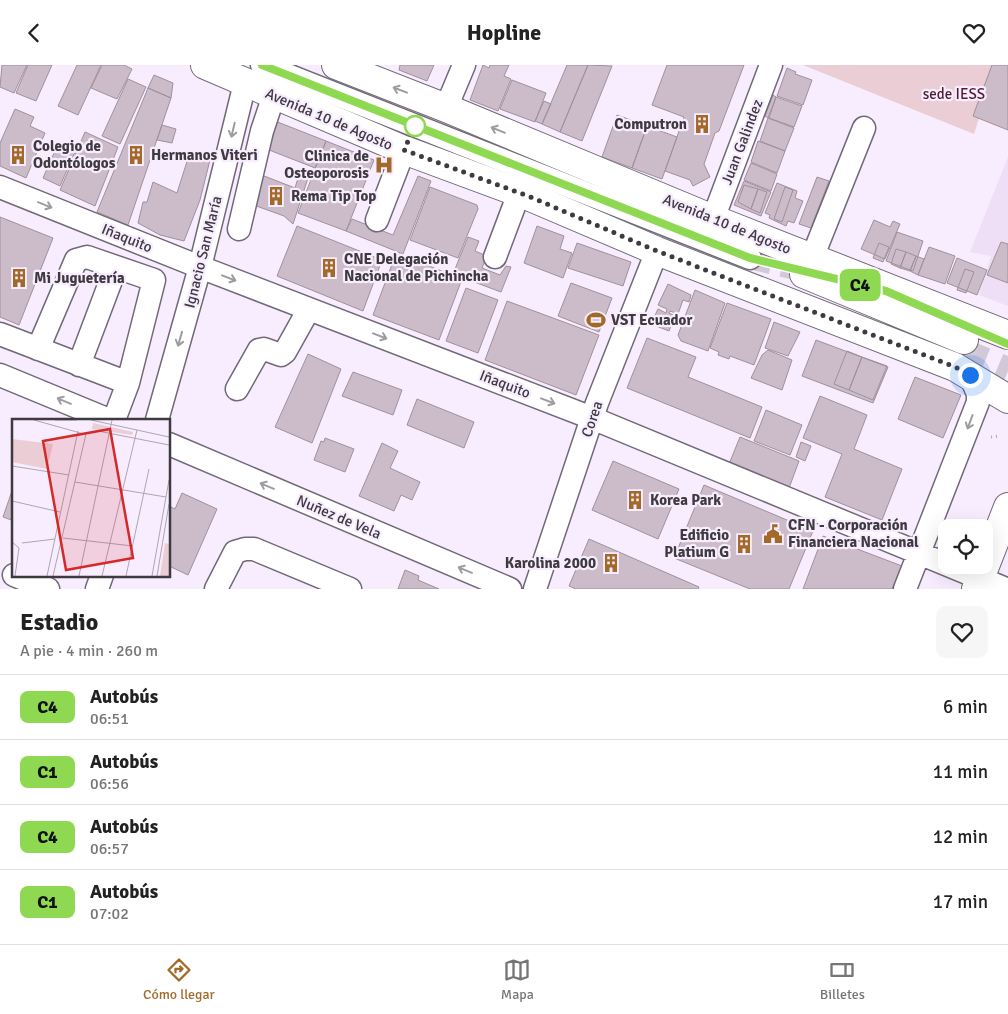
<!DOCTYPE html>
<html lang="es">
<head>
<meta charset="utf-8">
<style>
  :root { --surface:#fff; --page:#f6f6f6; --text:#222; --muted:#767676; --line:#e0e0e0; --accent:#a26928 }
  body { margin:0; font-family:Signika,sans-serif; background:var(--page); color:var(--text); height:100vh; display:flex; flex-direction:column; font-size:19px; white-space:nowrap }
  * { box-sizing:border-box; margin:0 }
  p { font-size:16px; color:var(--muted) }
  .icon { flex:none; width:28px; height:28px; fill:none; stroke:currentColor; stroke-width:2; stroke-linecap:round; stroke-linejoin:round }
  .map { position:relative; height:524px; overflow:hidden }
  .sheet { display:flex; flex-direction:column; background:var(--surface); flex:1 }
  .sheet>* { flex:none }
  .badge { padding:0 10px; border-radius:8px; font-size:18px; line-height:32px }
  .buttons { position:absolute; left:938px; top:454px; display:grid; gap:10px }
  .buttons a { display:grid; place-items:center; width:55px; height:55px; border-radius:10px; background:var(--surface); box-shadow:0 5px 20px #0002; font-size:25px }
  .you { position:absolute; width:25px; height:25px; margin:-12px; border:4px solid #fff; border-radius:50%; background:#1a73e8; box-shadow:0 0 0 8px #1a73e833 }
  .map>.badge { position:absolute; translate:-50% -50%; box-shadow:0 0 0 2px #fff }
  .round { display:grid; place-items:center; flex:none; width:52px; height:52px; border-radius:10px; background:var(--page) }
  .headline { display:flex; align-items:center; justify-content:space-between; height:85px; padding:0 20px }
  h1 { font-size:24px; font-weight:700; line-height:38px }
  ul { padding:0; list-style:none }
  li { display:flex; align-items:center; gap:15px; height:65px; padding:0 20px; border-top:1px solid var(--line) }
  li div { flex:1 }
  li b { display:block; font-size:19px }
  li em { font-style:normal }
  li .badge { min-width:55px; font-weight:700; text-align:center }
  header { display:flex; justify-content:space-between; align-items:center; height:65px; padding:0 20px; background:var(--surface); font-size:22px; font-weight:700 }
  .tab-bar { display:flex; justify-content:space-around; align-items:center; height:70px; border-top:1px solid var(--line); background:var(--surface); font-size:14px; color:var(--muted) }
  .tab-bar a { display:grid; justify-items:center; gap:2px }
  .tab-bar .selected { color:var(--accent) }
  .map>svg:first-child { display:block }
</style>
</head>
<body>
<header><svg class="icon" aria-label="back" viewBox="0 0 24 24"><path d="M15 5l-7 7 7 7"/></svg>Hopline<svg class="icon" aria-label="heart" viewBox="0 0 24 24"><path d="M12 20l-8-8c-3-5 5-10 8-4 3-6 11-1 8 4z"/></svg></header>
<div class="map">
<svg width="1008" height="524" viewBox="0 0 1008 524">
  <rect width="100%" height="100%" fill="#f7edfe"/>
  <!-- built -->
  <path fill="#eedff7" d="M 1008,92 L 1008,241 L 979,230 L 991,191 L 970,187 Z"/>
  <!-- green -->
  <path fill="#ebcdd6" d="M 803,0 L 996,0 L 974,69 Z"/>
  <!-- building -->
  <path fill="#ccbbc8" stroke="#a1909c" d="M 2,0 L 27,0 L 14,28 L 0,22 Z
    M 28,0 L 52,0 L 36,36 L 16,28 Z
    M 77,0 L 101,0 L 78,50 L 58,41 Z
    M 102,0 L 124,0 L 132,4 L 117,34 L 91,23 Z
    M 400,0 L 434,0 L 427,16 L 399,5 Z
    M 483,0 L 489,3 L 490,0 L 509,0 L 504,11 L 511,14 L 498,46 L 470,35 Z
    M 567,0 L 588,0 L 560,67 L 542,59 Z
    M 588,0 L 612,1 L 582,76 L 560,67 Z
    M 667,0 L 744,0 L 719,66 L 715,68 L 704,99 L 710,112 L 693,121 L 690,115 L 665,106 L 684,52 L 652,40 Z
    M 992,0 L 1008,0 L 1008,65 L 973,51 Z
    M 787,3 L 796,7 L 795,9 L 812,15 L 803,40 L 777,31 Z
    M 154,10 L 173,18 L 171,33 L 148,23 Z
    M 128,14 L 146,22 L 120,79 L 102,71 Z
    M 512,15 L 546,28 L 535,57 L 500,44 Z
    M 148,23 L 171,33 L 128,160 L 97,147 Z
    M 773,30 L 776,32 L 768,53 L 765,51 Z
    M 776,32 L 802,41 L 794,62 L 769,53 Z
    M 544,36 L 551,39 L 542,59 L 535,56 Z
    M 15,44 L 34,52 L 30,61 L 45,68 L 26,113 L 0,101 L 0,78 Z
    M 617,50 L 647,61 L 632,103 L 602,92 Z
    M 768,53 L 794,63 L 785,86 L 760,76 Z
    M 275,56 L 326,76 L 315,103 L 264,83 Z
    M 162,60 L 176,64 L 172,78 L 157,75 Z
    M 647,61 L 677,72 L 662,114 L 632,103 Z
    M 85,67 L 118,82 L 95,141 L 60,125 Z
    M 326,76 L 374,95 L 346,166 L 298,148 Z
    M 758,76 L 785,86 L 777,108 L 751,97 Z
    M 58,79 L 75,87 L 60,121 L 43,113 Z
    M 190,87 L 210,95 L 200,135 L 184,176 L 160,170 L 138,158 L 143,137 L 147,137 L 153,117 L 177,128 Z
    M 751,98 L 777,109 L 771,126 L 744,115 Z
    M 301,103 L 310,107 L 293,159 L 284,151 L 248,138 L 259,109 L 295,123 Z
    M 418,111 L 431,116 L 403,189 L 346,166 L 352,154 L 393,170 Z
    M 817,112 L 829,116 L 811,163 L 799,159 Z
    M 744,116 L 771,127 L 761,151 L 734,140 Z
    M 777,118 L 797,126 L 795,133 L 803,136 L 794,158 L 788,156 L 786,161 L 769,153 L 770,150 L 765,148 Z
    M 744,120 L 758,124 L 751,144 L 738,137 Z
    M 430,122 L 477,140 L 478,144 L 458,193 L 410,175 Z
    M 785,122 L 793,125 L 782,157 L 774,154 Z
    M 758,124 L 767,127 L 760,148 L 751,144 Z
    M 0,152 L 53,173 L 19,260 L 0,252 Z
    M 874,155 L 890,162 L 893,156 L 900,159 L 885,194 L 861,184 Z
    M 297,161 L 382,195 L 363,246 L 277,211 Z
    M 537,161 L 564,171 L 560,184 L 572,188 L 563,213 L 524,198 Z
    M 897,167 L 923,176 L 913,206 L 886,196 Z
    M 468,172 L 479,176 L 475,186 L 487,191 L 482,203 L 500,210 L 506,201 L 511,202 L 501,227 L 453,209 Z
    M 1001,177 L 1008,179 L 1008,218 L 987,210 Z
    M 577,178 L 631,197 L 623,221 L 568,203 Z
    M 879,178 L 889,182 L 883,197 L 873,193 Z
    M 929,182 L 955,191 L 945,219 L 918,210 Z
    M 896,184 L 906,187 L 900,203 L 891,199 Z
    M 906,187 L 916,191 L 910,206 L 900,203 Z
    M 399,189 L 462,214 L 439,275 L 373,250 L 394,194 L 402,197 L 403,193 L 398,191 Z
    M 916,191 L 924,194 L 918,210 L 910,206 Z
    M 957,193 L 987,205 L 977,230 L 947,218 Z
    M 965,204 L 974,207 L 966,228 L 957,225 Z
    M 571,218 L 612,233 L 599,267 L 558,251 Z
    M 668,219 L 691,230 L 689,237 L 683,235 L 678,249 L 670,246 L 669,248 L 675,251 L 669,266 L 651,259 L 658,244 L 666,248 L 667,244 L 658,240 Z
    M 466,223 L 498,235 L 478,288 L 446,276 Z
    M 695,225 L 725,238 L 708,286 L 681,276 L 678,270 Z
    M 507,236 L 599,270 L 576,330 L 485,295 Z
    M 727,238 L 771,254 L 754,300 L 730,291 L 729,294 L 718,290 L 719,287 L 710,283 Z
    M 774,257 L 800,267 L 788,291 L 765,283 Z
    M 647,273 L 696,292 L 688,312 L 762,342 L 750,373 L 627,323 Z
    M 816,275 L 888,302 L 873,338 L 802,311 Z
    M 768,285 L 792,295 L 782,325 L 751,313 L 762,290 Z
    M 847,286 L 862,292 L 849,325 L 834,319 Z
    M 308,289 L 341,304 L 312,378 L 275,362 Z
    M 862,292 L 887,301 L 873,335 L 849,325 Z
    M 353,307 L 402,325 L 393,350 L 342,331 Z
    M 915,312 L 961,330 L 943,373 L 898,354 Z
    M 820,331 L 867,350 L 854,384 L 902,404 L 882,455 L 825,432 L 842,389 L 803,373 Z
    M 417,334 L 474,357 L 464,383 L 407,360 Z
    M 766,345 L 802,360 L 790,390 L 754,376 Z
    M 740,372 L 799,396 L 789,423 L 729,399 Z
    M 325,373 L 354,384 L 345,407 L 314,395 L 321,376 L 324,377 Z
    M 801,377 L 811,381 L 805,396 L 796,392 Z
    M 382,378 L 398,386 L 390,403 L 420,417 L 412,435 L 401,430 L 394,446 L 359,431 Z
    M 613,396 L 679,424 L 658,474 L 592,445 Z
    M 704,420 L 813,466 L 789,524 L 750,524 L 674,493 Z
    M 13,423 L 14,423 L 14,456 L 3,452 Z
    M 182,428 L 217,444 L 188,510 L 169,501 L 169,441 L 175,444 Z
    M 823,471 L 902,501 L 892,524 L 803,524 Z
    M 589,474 L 699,522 L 698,524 L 576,524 L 569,521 Z
    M 405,505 L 419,511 L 418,515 L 439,524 L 398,524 Z"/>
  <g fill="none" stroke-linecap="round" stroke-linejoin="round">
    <!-- minor-tunnel -->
    <path stroke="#d2c9d8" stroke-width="22" stroke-dasharray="22 11" stroke-linecap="butt" d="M 750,193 L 820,210"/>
    <!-- major-tunnel -->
    <path stroke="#d2c9d8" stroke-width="28" stroke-dasharray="28 14" stroke-linecap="butt" d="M 959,286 L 1008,306"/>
    <!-- minor casing -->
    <g stroke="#726978" stroke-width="25">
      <path id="minor" d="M 262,0 L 750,193
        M 446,43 L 464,0
        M 0,122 L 200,202 L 592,353 L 1006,524
        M 713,154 L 771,0
        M 377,155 L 404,85
        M 239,164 L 262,66 L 274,30
        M 495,192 L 519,128
        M 812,193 L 864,63
        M 0,269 L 128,318
        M 38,284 L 76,195 L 87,192 L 154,215 L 128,318 L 114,355
        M 79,300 L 116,202
        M 0,310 L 109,355
        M 237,324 L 259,285 L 264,284 L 281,290 L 285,287 L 309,244
        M 157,355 L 200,202 L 245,18
        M 169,379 L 510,524
        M 14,510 L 48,524
        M 97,524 L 102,510
        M 216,524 L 235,487 L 245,484 L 254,484 L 350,524
        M 535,524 L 597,338 L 657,186
        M 905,524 L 978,337 L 978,329 L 970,310"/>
    </g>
    <!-- major casing -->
    <g stroke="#726978" stroke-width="30">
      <path id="major" d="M 205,0 L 404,85 L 528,131 L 657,186 L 955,302 L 1008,334
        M 336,0 L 446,43 L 713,154 L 1008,270
        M 804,209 L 964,275
        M 976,524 L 1008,442"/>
    </g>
    <!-- path -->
    <path stroke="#aea7b3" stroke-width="3" stroke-dasharray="1 4" stroke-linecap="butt" d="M 991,372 L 1000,371"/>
    <!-- minor -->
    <use href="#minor" stroke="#fff" stroke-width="22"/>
    <!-- major -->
    <use href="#major" stroke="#fff" stroke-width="28"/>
  </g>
  <!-- one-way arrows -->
  <defs><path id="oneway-shaft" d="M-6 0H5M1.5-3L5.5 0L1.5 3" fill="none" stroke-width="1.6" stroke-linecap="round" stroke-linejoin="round" transform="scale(1.25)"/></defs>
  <g stroke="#9e9ca0">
    <use href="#oneway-shaft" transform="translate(400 25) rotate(-159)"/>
    <use href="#oneway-shaft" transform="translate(233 65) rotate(103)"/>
    <use href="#oneway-shaft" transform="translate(498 65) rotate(-158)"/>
    <use href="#oneway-shaft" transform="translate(45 140) rotate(22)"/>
    <use href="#oneway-shaft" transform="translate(229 213) rotate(21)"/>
    <use href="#oneway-shaft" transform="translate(380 271) rotate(21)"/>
    <use href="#oneway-shaft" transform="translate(180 274) rotate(106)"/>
    <use href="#oneway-shaft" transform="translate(64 336) rotate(-157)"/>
    <use href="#oneway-shaft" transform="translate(548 336) rotate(21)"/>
    <use href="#oneway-shaft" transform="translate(970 357) rotate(110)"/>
    <use href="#oneway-shaft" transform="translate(267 421) rotate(-157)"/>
    <use href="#oneway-shaft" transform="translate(465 505) rotate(-157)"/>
  </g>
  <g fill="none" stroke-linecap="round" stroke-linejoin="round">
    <!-- line casing -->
    <g stroke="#fff" stroke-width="11">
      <path id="line" d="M 262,0 L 750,193 L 886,226 L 1008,279"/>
    </g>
    <!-- line -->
    <use href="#line" stroke="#8fd952" stroke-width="8"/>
    <!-- walk -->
    <path stroke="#3e3a40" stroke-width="5" stroke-dasharray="0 9" d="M 415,61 L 404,85 L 528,131 L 657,186 L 955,302 L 970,310"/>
  </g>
  <!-- icons -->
  <defs>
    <g id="building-bare" transform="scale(1.5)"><path d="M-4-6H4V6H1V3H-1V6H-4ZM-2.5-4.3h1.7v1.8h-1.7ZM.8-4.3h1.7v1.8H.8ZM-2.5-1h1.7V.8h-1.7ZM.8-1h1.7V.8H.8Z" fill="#a26928" stroke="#f7edfe" stroke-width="2.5" paint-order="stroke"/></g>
    <g id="hospital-bare" transform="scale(1.5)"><path d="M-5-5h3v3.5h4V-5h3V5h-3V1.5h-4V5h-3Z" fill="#a26928" stroke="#f7edfe" stroke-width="2.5" paint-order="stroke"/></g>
    <g id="stadium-bare" transform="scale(1.5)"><path d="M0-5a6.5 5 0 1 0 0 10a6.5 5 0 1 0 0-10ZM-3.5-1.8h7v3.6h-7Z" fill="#a26928" stroke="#f7edfe" stroke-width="2.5" paint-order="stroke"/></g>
    <g id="civic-bare" transform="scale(1.5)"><path d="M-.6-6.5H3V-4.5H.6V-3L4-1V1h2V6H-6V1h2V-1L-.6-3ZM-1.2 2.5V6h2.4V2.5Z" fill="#a26928" stroke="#f7edfe" stroke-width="2.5" paint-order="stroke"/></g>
  </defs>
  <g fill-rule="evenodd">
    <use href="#building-bare" x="702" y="59"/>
    <use href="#building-bare" x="18" y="90"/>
    <use href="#building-bare" x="136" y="90"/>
    <use href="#hospital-bare" x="384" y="100"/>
    <use href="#building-bare" x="276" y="131"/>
    <use href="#building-bare" x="329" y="203"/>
    <use href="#building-bare" x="19" y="213"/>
    <use href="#stadium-bare" x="596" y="255"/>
    <use href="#building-bare" x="635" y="435"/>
    <use href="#civic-bare" x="773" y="469"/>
    <use href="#building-bare" x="744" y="479"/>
    <use href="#building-bare" x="611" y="498"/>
  </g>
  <!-- markers -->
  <circle fill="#fff" stroke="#8fd952" stroke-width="2.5" cx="415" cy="61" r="10"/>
  <g text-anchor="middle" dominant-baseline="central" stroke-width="4.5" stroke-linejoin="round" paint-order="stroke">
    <!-- park labels -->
    <g font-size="15" fill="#511c31" stroke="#f7edfe">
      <text x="954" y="29">sede IESS</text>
    </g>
    <!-- street labels -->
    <g font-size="15" fill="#3e3a40" stroke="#f7edfe">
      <text transform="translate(329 54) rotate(23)">Avenida 10 de Agosto</text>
      <text transform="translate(742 77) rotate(-69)">Juan Galindez</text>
      <text transform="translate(727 159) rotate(22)">Avenida 10 de Agosto</text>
      <text transform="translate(127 173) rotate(22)">Iñaquito</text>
      <text transform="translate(203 187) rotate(-76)">Ignacio San María</text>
      <text transform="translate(505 319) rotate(21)">Iñaquito</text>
      <text transform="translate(592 354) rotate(-71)">Corea</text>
      <text transform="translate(339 452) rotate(23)">Nuñez de Vela</text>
    </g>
    <!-- poi labels -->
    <g font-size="15" font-weight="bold" fill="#3e3a40" stroke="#f7edfe" text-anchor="start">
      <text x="687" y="59" text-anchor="end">Computron</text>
      <text x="33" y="81">Colegio de<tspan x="33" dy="17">Odontólogos</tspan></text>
      <text x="151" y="90">Hermanos Viteri</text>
      <text x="369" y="91" text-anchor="end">Clinica de<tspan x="369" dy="17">Osteoporosis</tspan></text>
      <text x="291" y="131">Rema Tip Top</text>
      <text x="344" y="194">CNE Delegación<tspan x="344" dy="17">Nacional de Pichincha</tspan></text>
      <text x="34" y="213">Mi Juguetería</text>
      <text x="611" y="255">VST Ecuador</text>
      <text x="650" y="435">Korea Park</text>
      <text x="788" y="460">CFN - Corporación<tspan x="788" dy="17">Financiera Nacional</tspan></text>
      <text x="729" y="470" text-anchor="end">Edificio<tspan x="729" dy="17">Platium G</tspan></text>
      <text x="596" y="498" text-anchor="end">Karolina 2000</text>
    </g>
  </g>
  <!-- overview -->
  <g transform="translate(12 354)">
    <rect width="158" height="158" fill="#f7edfe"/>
    <path d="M 81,4 L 121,13 L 120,16 L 80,10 ZM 0,20 L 41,25 L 35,50 L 0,43 ZM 153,124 L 157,125 L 157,157 L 148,157 Z" fill="#ebcdd6"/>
    <path fill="none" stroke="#ada5b2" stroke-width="1" d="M 22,1 L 72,15 L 86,12 L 157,26M 43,1 L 65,1M 79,1 L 157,18M 0,47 L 57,56M 63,63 L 154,78M 0,82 L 48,93M 51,119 L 121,127M 0,123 L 7,129 L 3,157M 10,124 L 43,120M 35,157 L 66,12M 41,157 L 74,15M 67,157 L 100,1M 90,157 L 125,11M 114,157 L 137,50M 140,157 L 157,61M 145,157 L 157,85"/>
    <path fill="#d62828" fill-opacity="0.15" stroke="#d62828" stroke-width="2.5" d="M 98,10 L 121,139 L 54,151 L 31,22 Z"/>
    <rect width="158" height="158" fill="none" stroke="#3e3a40" stroke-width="2.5"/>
  </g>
</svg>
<div class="buttons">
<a><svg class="icon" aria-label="locate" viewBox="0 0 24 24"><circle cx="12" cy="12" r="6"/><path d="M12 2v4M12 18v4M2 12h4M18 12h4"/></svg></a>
</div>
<div class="you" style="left:970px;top:310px"></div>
<b class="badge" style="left:860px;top:220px;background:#8fd952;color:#111">C4</b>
</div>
<section class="sheet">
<div class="headline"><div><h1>Estadio</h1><p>A pie · 4 min · 260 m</p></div><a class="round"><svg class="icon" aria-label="heart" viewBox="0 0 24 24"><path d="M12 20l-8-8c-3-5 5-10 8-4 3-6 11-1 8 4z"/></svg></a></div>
<ul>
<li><span class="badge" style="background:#8fd952;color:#111">C4</span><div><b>Autobús</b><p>06:51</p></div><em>6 min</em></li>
<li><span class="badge" style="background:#8fd952;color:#111">C1</span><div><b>Autobús</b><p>06:56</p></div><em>11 min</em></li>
<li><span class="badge" style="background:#8fd952;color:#111">C4</span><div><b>Autobús</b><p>06:57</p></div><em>12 min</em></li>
<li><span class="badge" style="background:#8fd952;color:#111">C1</span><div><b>Autobús</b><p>07:02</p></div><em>17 min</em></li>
</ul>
</section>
<nav class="tab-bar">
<a class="selected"><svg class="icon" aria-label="directions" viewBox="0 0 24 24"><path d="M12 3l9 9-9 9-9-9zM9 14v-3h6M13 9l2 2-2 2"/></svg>Cómo llegar</a>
<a><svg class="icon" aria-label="map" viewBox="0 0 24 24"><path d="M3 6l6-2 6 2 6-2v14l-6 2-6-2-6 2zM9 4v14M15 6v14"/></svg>Mapa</a>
<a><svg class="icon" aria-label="tickets" viewBox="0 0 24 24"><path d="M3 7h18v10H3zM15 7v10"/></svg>Billetes</a>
</nav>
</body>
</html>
